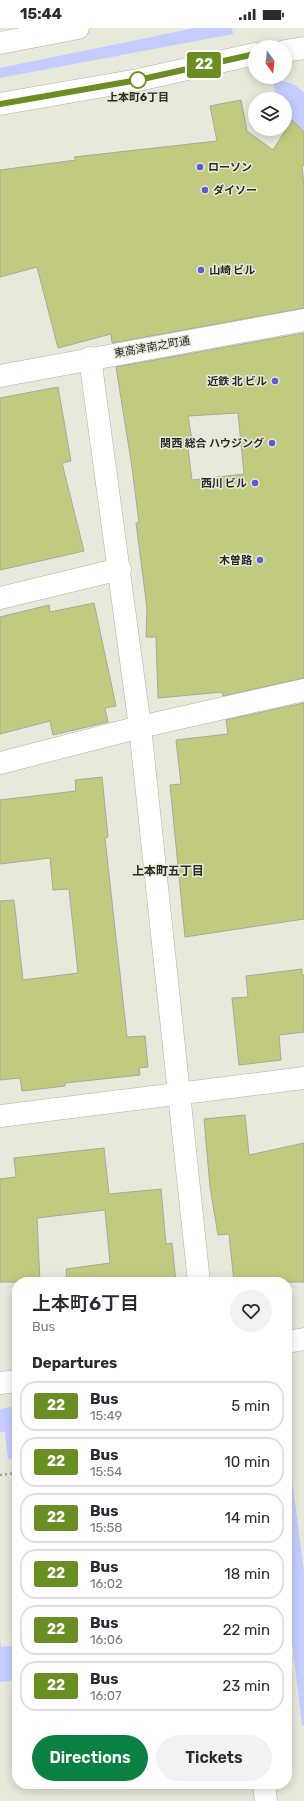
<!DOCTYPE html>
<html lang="en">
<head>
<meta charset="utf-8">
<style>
  :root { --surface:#fff; --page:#f2f2f3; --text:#2b2b33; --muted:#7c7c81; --line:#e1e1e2; --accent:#0b8043 }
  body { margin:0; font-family:Rubik,"Noto Sans JP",sans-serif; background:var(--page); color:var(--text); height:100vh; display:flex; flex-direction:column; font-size:15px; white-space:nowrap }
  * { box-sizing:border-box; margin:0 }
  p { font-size:13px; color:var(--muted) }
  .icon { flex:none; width:22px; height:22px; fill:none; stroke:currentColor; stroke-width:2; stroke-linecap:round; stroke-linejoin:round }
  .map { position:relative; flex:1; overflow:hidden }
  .details { position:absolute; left:12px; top:1249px; width:280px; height:512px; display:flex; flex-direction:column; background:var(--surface); border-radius:16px; box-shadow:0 2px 10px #0003 }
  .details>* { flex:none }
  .badge { padding:0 8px; border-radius:3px; font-size:14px; line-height:26px }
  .needle { width:26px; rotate:165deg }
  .buttons { position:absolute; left:248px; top:12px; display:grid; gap:8px }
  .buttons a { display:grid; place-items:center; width:44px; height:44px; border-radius:50%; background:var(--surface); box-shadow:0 2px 10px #0003; font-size:20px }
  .map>.badge { position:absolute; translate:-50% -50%; box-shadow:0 0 0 2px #fff }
  h2 { padding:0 20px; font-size:15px; line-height:36px }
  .round { display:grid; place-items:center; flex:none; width:42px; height:42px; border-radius:21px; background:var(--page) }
  .overview { display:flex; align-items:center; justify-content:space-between; height:68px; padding:0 20px }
  h1 { font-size:19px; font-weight:600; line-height:30px }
  .action { display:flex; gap:8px; margin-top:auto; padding:8px 20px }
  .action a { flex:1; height:46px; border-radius:24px; background:var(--accent); color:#fff; font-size:16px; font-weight:600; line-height:46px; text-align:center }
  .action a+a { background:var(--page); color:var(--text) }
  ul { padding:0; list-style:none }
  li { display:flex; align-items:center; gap:12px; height:50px; margin:0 8px 6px; padding:0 12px; border:2px solid var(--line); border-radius:16px }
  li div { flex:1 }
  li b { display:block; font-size:15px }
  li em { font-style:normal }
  li .badge { min-width:44px; font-weight:700; text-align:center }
  .status { display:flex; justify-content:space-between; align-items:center; height:28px; padding:0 20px; background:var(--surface); direction:ltr }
  .status svg { height:11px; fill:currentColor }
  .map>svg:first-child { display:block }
</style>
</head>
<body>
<div class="status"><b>15:44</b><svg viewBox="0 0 49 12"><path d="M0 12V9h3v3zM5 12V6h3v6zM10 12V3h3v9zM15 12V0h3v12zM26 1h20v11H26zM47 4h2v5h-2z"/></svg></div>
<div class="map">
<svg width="304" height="1773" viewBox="0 0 304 1773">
  <rect width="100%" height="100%" fill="#e7e9db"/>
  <!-- green -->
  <path fill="#c5cdfe" d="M 195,0 L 232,0 L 233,6 L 0,50 L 0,40 Z
    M 273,51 L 293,56 L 304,64 L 304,104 L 292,93 L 285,102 L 280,101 L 285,101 L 285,71 L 277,71 Z
    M 17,1378 L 17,1430 L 8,1431 L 5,1404 L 0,1404 L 0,1381 Z
    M 290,1436 L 304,1543 L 304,1697 L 302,1697 L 291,1605 L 287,1605 L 287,1437 Z
    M 0,1611 L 1,1619 L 17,1617 L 17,1652 L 0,1654 Z"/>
  <!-- building -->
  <path fill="#c2ca80" stroke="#a7a99c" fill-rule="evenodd" d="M 241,72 L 247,103 L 273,122 L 292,92 L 304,104 L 304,137 L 302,138 L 304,158 L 304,280 L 112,315 L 111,306 L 58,320 L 37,239 L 0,249 L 0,142 L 76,132 L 74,129 L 217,113 L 210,78 Z
    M 304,305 L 304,650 L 223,668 L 222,664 L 158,670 L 156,609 L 146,609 L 147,580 L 136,495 L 139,495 L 132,439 L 116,339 ZM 238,385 L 244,446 L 192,452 L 187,413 L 192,412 L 188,388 Z
    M 58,359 L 71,433 L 62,435 L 84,523 L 0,542 L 0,370 Z
    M 94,575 L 116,678 L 105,680 L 108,694 L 53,707 L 50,693 L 0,706 L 0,589 L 49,577 L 50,584 Z
    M 304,675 L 304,891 L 185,909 L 170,757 L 181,756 L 176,712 L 228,706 L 226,692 Z
    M 102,749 L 108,809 L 105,810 L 127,1009 L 145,1008 L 148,1039 L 139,1040 L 140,1047 L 65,1055 L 65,1058 L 22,1063 L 20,1050 L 0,1052 L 0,873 L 14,872 L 23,952 L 78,945 L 69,861 L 53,862 L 50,830 L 0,836 L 0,772 L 76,763 L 75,752 Z
    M 302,941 L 302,947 L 304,947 L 304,1004 L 279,1007 L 281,1032 L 239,1037 L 232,970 L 248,969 L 246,948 Z
    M 245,1087 L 249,1127 L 304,1115 L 304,1254 L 234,1254 L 229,1206 L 218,1207 L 210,1159 L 204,1091 Z
    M 104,1120 L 109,1166 L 161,1161 L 166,1216 L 172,1215 L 176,1254 L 67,1254 L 66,1241 L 110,1235 L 105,1182 L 37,1190 L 40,1254 L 0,1254 L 0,1151 L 16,1149 L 14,1130 Z"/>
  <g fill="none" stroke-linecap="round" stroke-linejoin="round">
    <!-- street casing -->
    <g stroke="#afb1a3" stroke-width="23">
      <path id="street" d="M 90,330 L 140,699 L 199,1254
        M 0,570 L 120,541
        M 0,1088 L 304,1050
        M 264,1756 L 266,1773"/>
    </g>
    <!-- secondary casing -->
    <g stroke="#afb1a3" stroke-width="23">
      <path id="secondary" d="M 0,15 L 78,0
        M 285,23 L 304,20
        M 0,76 L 138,52 L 255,26
        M 0,348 L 304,292
        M 0,735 L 140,699 L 304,662
        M 287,1314 L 304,1311
        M 0,1355 L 17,1353"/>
    </g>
    <!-- path -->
    <path stroke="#a2a398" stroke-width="2.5" stroke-dasharray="2 3" stroke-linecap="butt" d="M 0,1447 L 17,1445"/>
    <!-- street -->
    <use href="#street" stroke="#fff" stroke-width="22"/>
    <!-- secondary -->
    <use href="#secondary" stroke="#fff" stroke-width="22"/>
  </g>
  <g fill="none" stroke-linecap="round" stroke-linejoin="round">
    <!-- line casing -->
    <g stroke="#fff" stroke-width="9">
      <path id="line" d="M 0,76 L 138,52 L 255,26"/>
    </g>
    <!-- line -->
    <use href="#line" stroke="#6b8e23" stroke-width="6"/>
  </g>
  <!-- markers -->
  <circle fill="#fff" stroke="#6b8e23" stroke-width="2" cx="138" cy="52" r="8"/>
  <g fill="#5b5dd5" stroke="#e7e9db" stroke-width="1.5">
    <circle cx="200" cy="139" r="4"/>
    <circle cx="205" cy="162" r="4"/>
    <circle cx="201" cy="242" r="4"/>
    <circle cx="275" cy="353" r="4"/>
    <circle cx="272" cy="415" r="4"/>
    <circle cx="255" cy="455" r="4"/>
    <circle cx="260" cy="532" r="4"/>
  </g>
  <g text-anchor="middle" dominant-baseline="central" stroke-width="3" stroke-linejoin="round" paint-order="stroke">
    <!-- stop labels -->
    <g font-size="11" font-weight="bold" fill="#2a2b26" stroke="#e7e9db">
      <text x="138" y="69">上本町6丁目</text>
    </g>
    <!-- poi labels -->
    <g font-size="11" font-weight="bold" fill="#2a2b26" stroke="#e7e9db" text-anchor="end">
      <text x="208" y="139" text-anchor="start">ローソン</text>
      <text x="213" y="162" text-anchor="start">ダイソー</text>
      <text x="209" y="242" text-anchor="start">山崎 ビル</text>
      <text x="267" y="353">近鉄 北 ビル</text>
      <text x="264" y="415">関西 総合 ハウジング</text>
      <text x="247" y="455">西川 ビル</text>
      <text x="252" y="532">木曽路</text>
    </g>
    <!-- street labels -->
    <g font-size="11" fill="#2a2b26" stroke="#e7e9db">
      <text transform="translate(152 319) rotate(-10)">東高津南之町通</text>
    </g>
    <!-- neighbourhood labels -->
    <g font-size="12" font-weight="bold" fill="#2c2e23" stroke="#e7e9db">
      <text x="168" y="843">上本町五丁目</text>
    </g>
  </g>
</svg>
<div class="buttons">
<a><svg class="needle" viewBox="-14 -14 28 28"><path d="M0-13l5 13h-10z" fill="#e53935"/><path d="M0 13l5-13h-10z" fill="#7c7c81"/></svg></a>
<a><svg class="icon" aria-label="layers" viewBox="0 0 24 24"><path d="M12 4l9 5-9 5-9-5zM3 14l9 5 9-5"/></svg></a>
</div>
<b class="badge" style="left:204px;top:37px;background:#6b8e23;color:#fff">22</b>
<section class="details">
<div class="overview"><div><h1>上本町6丁目</h1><p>Bus</p></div><a class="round"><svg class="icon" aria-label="heart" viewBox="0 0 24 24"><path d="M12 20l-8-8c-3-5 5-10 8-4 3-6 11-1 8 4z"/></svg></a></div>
<h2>Departures</h2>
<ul>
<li><span class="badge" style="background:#6b8e23;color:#fff">22</span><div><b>Bus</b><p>15:49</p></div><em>5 min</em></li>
<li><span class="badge" style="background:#6b8e23;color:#fff">22</span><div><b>Bus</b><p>15:54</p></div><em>10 min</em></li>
<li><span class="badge" style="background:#6b8e23;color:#fff">22</span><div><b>Bus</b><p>15:58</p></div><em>14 min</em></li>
<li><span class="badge" style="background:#6b8e23;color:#fff">22</span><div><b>Bus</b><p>16:02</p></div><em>18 min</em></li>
<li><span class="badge" style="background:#6b8e23;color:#fff">22</span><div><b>Bus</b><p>16:06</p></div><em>22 min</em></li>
<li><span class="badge" style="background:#6b8e23;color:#fff">22</span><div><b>Bus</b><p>16:07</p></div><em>23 min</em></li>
</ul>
<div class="action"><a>Directions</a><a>Tickets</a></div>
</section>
</div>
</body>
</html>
